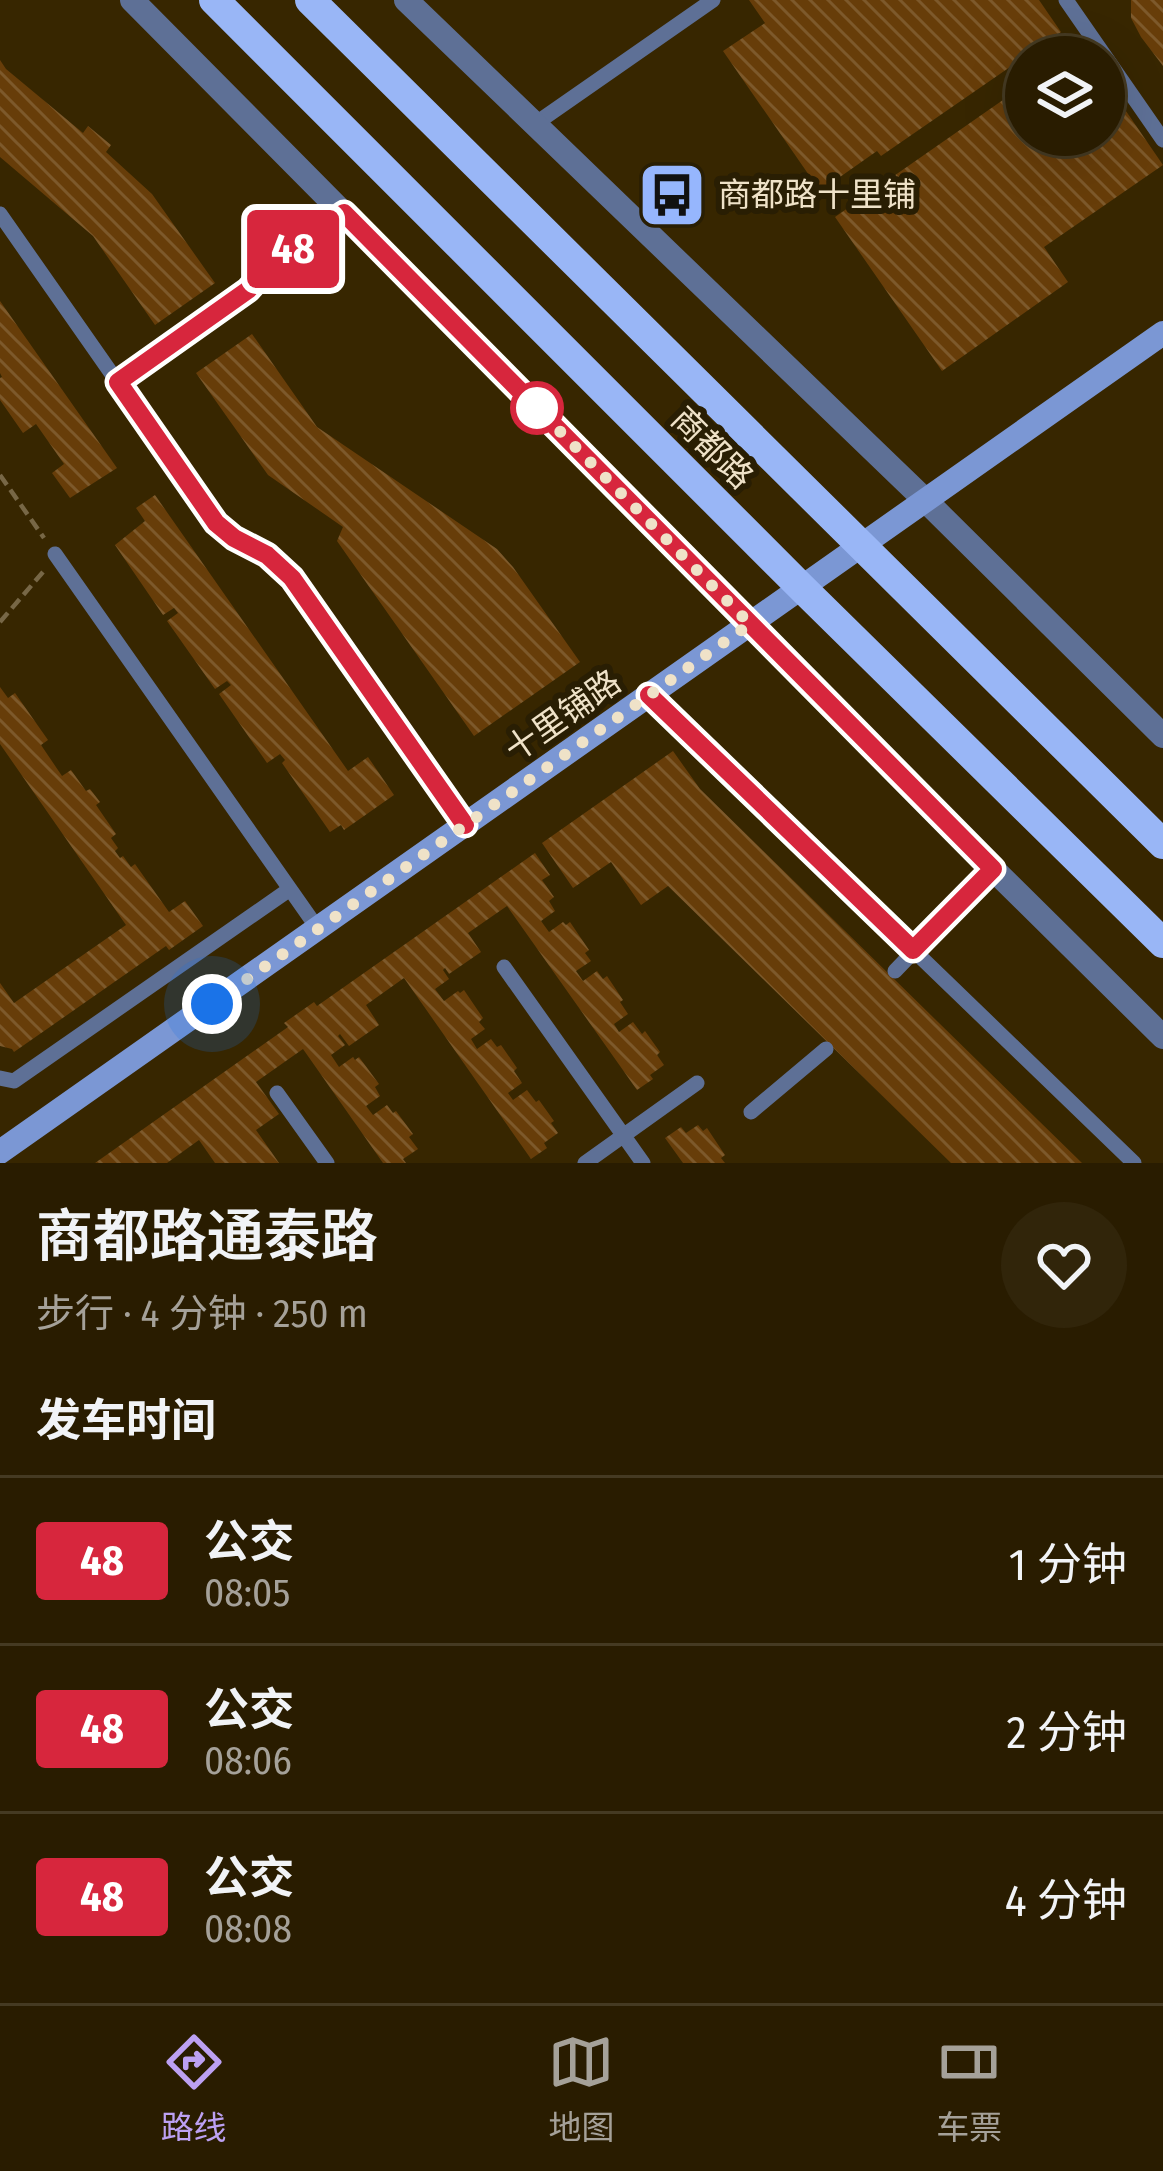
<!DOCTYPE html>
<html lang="zh">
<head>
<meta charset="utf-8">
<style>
  :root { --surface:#291c00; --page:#31250a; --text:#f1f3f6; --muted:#a5a199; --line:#453a22; --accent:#bca0f2 }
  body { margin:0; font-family:"Fira Sans Condensed","Noto Sans SC",sans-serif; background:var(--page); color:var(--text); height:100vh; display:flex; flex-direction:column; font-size:45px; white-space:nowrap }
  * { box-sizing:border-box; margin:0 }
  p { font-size:39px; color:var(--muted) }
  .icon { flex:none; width:66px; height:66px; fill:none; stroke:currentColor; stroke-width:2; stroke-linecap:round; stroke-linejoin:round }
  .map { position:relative; height:1163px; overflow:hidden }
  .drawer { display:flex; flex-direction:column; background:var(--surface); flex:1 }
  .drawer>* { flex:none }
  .badge { padding:0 24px; border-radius:9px; font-size:42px; line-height:78px }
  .tools { position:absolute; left:1005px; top:36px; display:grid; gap:24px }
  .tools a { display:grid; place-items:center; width:120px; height:120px; border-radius:50%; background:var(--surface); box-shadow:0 12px 48px #0002,0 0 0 3px var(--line); font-size:60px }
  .you { position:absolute; width:60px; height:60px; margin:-30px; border:9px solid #fff; border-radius:50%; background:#1a73e8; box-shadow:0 0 0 18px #1a73e833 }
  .map>.badge { position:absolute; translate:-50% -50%; box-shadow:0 0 0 6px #fff }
  h2 { padding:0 36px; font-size:45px; line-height:108px }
  .round { display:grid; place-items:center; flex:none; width:126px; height:126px; border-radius:63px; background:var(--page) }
  .overview { display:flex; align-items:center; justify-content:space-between; height:204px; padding:0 36px }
  h1 { font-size:57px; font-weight:600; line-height:90px }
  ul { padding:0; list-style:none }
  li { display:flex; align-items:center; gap:36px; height:168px; padding:0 36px; border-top:3px solid var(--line) }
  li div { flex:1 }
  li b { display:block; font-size:45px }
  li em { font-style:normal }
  li .badge { min-width:132px; font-weight:700; text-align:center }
  .tab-bar { display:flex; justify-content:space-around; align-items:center; height:168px; border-top:3px solid var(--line); background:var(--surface); font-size:33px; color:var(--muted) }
  .tab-bar a { display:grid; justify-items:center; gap:6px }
  .tab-bar .on { color:var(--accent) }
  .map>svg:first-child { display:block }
</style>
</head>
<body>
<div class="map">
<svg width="1163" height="1163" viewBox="0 0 1163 1163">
  <defs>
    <pattern id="building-back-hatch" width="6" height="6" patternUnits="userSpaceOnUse" patternTransform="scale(3)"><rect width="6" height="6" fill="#673d09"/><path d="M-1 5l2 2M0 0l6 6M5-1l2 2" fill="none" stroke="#7d592b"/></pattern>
  </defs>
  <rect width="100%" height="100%" fill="#372600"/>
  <!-- building -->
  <path fill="url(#building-back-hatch)" d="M 749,0 L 1039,0 L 1061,32 L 881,156 L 877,151 L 820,191 L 723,51 L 765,23 Z
    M 1131,0 L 1163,0 L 1163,66 L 1141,37 L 1131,18 Z
    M 0,60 L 6,69 L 83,133 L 88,126 L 111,145 L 106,152 L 152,194 L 215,283 L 155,325 L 93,236 L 0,157 Z
    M 1104,79 L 1163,165 L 1044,247 L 1068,282 L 942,371 L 835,217 L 1026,84 L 1026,135 L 1104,135 Z
    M 0,301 L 117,468 L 70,498 L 52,473 L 64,464 L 36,424 L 23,433 L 0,400 L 0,378 L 2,377 L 0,373 Z
    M 252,334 L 317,427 L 497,549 L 513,567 L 580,662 L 474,736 L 337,541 L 343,527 L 268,475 L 196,373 Z
    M 155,495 L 348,771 L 368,757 L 394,795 L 344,830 L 341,825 L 330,832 L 282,763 L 285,760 L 280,754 L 267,763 L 219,694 L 231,685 L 227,681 L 215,689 L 167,621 L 178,613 L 174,608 L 163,615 L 115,545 L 145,521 L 136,508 Z
    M 0,687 L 8,698 L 15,693 L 48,740 L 41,745 L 62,776 L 71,770 L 86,791 L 90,789 L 100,802 L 96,805 L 116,834 L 111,838 L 118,848 L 115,851 L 120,858 L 123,856 L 131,867 L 135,864 L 169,912 L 185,901 L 203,926 L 169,950 L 166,946 L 14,1052 L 12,1049 L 0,1046 L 0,983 L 14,1003 L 126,925 L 0,744 Z
    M 673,751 L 700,789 L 1082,1163 L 951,1163 L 668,886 L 641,905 L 611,862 L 573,888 L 542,843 Z
    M 535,853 L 550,875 L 542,880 L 554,897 L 549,901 L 555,911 L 541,921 L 549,932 L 563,922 L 566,925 L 570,922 L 589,950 L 585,953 L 591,961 L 576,971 L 583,981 L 597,971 L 603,979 L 607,976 L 623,1000 L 620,1002 L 628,1014 L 614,1024 L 619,1032 L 633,1022 L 642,1034 L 645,1031 L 660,1052 L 657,1055 L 664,1065 L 650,1075 L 653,1079 L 637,1090 L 507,906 L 468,933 L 481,952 L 449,974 L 445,968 L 443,970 L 449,979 L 435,989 L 444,1001 L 458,991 L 460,993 L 464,990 L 483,1018 L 479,1022 L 485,1029 L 471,1039 L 477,1049 L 491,1039 L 497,1047 L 501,1045 L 517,1068 L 514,1071 L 522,1083 L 508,1093 L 513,1100 L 527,1090 L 536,1102 L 539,1100 L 554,1121 L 551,1123 L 558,1133 L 544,1143 L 547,1148 L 531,1159 L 404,978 L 366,1005 L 379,1025 L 349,1046 L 340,1034 L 338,1036 L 345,1045 L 331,1055 L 339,1067 L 353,1057 L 355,1060 L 359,1057 L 379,1084 L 375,1087 L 380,1096 L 366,1106 L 373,1115 L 387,1105 L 393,1113 L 396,1111 L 413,1134 L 409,1137 L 418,1149 L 403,1159 L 406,1163 L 383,1163 L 303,1049 L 256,1082 L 279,1114 L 256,1130 L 279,1163 L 215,1163 L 199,1140 L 167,1163 L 95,1163 L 288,1027 L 284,1023 L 314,1002 L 317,1006 Z
    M 698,1125 L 703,1131 L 707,1128 L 725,1155 L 721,1158 L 725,1163 L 683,1163 L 665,1138 L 681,1127 L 686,1133 Z"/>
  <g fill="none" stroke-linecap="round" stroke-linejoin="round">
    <!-- path -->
    <path stroke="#776746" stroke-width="4.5" stroke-dasharray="12 6" stroke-linecap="butt" d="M 0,475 L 44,538
      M 0,622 L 43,572"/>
    <!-- lane -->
    <path stroke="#5e7096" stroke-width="15" d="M 1066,0 L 1163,140
      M 535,124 L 713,0
      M 0,214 L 216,523 L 234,539 L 267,555 L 292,578 L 465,825
      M 118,382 L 248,291 L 273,262 L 344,213
      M 55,554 L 318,929
      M 649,695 L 1134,1163
      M 504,967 L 643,1163
      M 895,971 L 993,869
      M 0,1078 L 14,1081 L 290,889
      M 277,1093 L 327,1163
      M 751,1112 L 826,1049
      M 585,1163 L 697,1083"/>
    <!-- street -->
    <path stroke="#5e7096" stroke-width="24" d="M 132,0 L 993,869 L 1163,1037
      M 406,0 L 925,500 L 1163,736"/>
    <!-- secondary -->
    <path stroke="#7b97d4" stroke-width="24" d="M 0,1152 L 1163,333"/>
    <!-- primary -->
    <path stroke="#99b6f6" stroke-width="30" d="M 214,0 L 801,587 L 1163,943
      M 310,0 L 1163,844"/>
  </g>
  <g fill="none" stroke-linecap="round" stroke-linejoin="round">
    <!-- line casing -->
    <g stroke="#fff" stroke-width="27">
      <path id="line" d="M 465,825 L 292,578 L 267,555 L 234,538 L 216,523 L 118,382 L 248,290 L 273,262 L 344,213 L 993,869 L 913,950 L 649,695"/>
    </g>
    <!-- line -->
    <use href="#line" stroke="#d7263d" stroke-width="18"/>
    <!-- walk -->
    <path stroke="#efe2c8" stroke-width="12" stroke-dasharray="0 21.6" d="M 212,1004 L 750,624 L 531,402 L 537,408"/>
  </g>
  <!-- icons -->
  <defs>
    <g id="bus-square" transform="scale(3.45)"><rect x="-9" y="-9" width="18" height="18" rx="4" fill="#96b6fd" stroke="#291e03"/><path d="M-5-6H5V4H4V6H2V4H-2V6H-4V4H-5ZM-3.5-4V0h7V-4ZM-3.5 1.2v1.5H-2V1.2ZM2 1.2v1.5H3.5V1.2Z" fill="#111"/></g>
  </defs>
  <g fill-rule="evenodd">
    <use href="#bus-square" x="672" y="195"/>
  </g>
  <!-- markers -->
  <circle fill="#fff" stroke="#d7263d" stroke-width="6" cx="537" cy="408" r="24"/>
  <g text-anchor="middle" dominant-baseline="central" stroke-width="12" stroke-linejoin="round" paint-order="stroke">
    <!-- poi labels -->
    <g font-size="33" fill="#efe2c8" stroke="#291e03" text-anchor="start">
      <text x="718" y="195">商都路十里铺</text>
    </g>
    <!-- street labels -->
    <g font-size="33" fill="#efe2c8" stroke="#291e03">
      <text transform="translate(712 448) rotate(45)">商都路</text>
      <text transform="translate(563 716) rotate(-35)">十里铺路</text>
    </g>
  </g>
</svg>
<div class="tools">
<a><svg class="icon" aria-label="layers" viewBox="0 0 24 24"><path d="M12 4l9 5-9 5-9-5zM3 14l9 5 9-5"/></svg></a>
</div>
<div class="you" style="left:212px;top:1004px"></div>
<b class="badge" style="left:293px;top:249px;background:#d7263d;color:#fff">48</b>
</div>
<section class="drawer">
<div class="overview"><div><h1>商都路通泰路</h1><p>步行 · 4 分钟 · 250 m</p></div><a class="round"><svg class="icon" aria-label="heart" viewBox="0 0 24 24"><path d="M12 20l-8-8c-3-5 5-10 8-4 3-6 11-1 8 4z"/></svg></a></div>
<h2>发车时间</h2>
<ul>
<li><span class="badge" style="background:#d7263d;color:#fff">48</span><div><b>公交</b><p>08:05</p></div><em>1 分钟</em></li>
<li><span class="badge" style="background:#d7263d;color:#fff">48</span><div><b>公交</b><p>08:06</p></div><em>2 分钟</em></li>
<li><span class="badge" style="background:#d7263d;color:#fff">48</span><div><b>公交</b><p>08:08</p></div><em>4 分钟</em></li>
</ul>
</section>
<nav class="tab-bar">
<a class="on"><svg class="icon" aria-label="directions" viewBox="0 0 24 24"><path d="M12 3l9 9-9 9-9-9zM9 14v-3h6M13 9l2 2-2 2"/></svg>路线</a>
<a><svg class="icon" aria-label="map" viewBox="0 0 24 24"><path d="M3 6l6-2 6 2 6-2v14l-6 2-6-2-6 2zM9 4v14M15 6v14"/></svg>地图</a>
<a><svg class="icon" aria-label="tickets" viewBox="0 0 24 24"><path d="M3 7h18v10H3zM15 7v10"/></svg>车票</a>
</nav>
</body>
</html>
